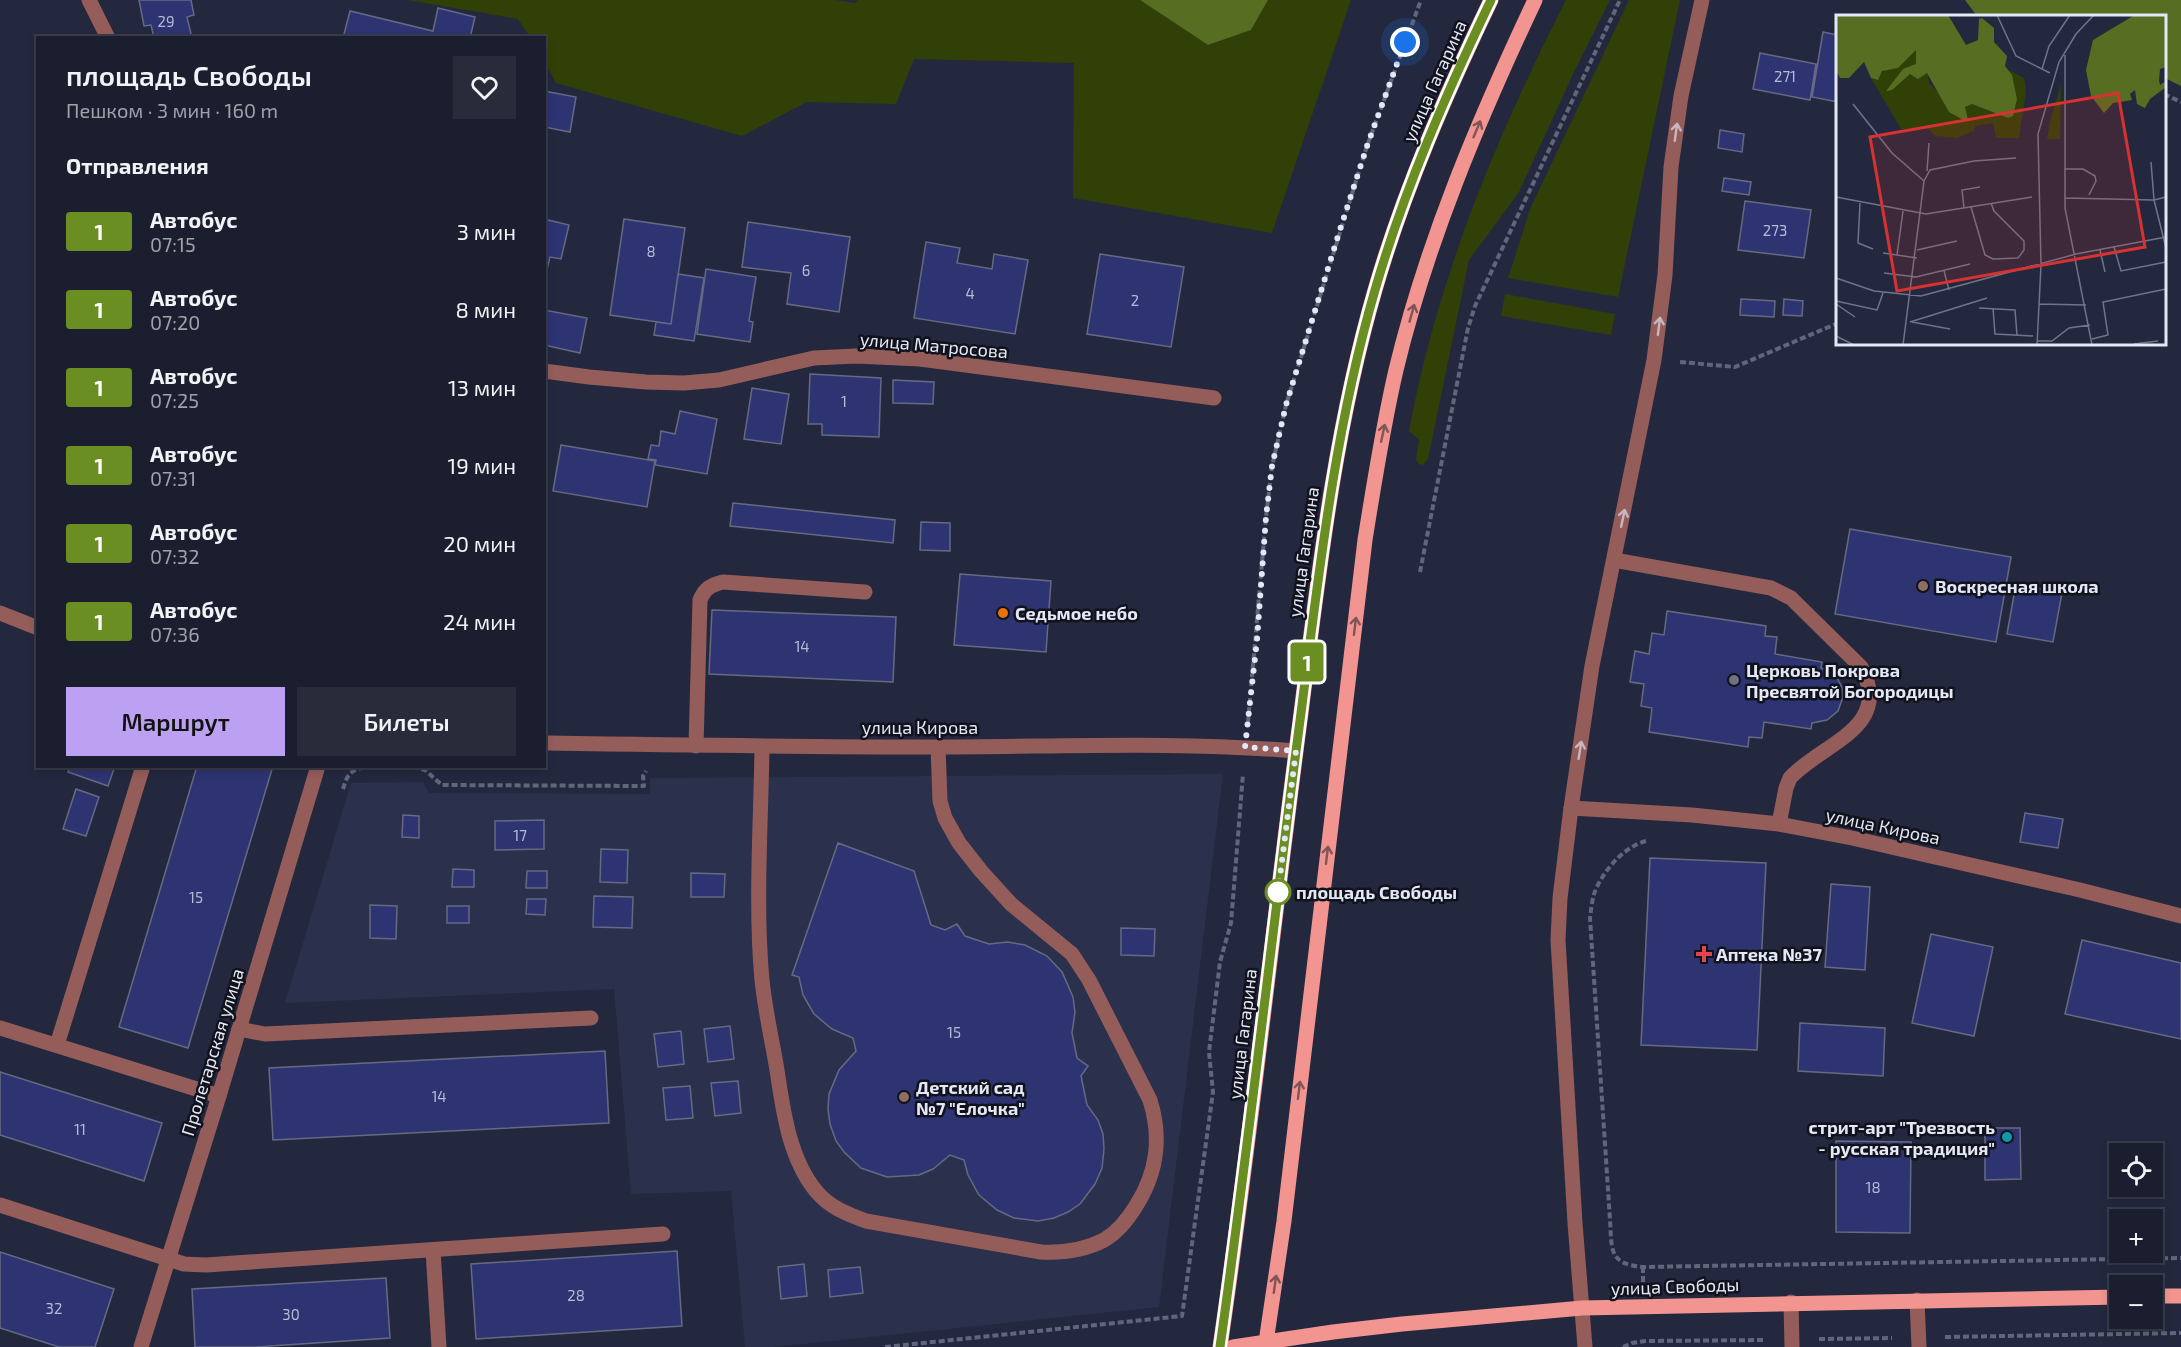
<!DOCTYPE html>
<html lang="ru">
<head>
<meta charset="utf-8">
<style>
  :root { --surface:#1b1e2e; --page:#282b3a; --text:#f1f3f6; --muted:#a0a2aa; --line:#393c4a; --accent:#bca0f2 }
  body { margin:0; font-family:"Exo 2",sans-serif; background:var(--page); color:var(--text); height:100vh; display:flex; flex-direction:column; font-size:22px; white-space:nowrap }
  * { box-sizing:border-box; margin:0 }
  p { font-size:20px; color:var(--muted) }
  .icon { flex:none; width:33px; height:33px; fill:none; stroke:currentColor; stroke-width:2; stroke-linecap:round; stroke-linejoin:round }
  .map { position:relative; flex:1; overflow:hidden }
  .drawer { position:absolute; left:36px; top:36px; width:510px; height:732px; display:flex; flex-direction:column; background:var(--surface); border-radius:0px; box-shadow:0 3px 9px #0003,0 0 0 2px var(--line) }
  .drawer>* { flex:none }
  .badge { padding:0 12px; border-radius:4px; font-size:21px; line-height:39px }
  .fabs { position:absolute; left:2109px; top:1143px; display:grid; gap:12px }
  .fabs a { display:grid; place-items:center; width:54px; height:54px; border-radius:0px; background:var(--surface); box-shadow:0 3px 9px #0003,0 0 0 2px var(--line); font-size:30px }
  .you { position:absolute; width:30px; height:30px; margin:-15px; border:4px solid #fff; border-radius:50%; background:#1a73e8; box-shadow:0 0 0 9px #1a73e833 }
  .map>.badge { position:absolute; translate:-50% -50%; box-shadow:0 0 0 3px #fff }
  h2 { padding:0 30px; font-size:22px; line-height:54px }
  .round { display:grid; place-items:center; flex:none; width:63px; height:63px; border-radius:0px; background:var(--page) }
  .headline { display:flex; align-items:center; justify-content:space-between; height:102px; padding:0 30px }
  h1 { font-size:28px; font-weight:600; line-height:45px }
  .button { display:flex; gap:12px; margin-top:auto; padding:12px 30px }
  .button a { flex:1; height:69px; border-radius:0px; background:var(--accent); color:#111; font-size:24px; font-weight:600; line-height:69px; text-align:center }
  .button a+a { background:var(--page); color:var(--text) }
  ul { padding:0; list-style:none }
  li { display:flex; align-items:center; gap:18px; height:78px; padding:0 30px }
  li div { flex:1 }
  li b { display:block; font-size:22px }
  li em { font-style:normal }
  li .badge { min-width:66px; font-weight:700; text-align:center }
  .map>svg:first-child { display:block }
</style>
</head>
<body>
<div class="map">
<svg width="2181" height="1347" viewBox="0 0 2181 1347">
  <rect width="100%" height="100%" fill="#24283e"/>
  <!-- built -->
  <path fill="#2b304c" d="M 1223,774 L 1159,1307 L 774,1347 L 745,1347 L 731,1191 L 631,1194 L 614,989 L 285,1003 L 351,783 L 423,782 L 429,793 L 650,794 L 650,778 Z"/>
  <!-- green -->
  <path fill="#304007" d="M 408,0 L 835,0 L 855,3 L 858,0 L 1140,0 L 1208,45 L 1251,30 L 1268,0 L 1351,0 L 1272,233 L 1073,198 L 1074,63 L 914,59 L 896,104 L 807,102 L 742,136 L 556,83 L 545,63 L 544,38 L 530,37 L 518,19 Z
    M 1566,0 L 1610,0 L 1574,72 L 1519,192 L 1469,260 L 1428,459 L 1423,465 L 1419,464 L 1416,460 L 1419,440 L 1409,431 C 1437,280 1496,137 1566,0 Z
    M 1629,0 L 1680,0 L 1618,297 L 1508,278 L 1531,207 Z
    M 1505,294 L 1615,314 L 1611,335 L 1501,316 Z"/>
  <!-- forest -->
  <path fill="#576e22" d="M 1140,0 L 1268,0 L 1251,30 L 1208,45 Z
    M 1965,0 L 2181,0 L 2181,86 L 2165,78 L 2164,16 L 1977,16 Z"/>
  <!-- building -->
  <path fill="#2e3472" stroke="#656a83" stroke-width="1.5" d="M 139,0 L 191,0 L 194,15 L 187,17 L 192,38 L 154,38 L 151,25 L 144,26 Z
    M 438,8 L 475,17 L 470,38 L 343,38 L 350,11 L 433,31 Z
    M 1823,32 L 1838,35 L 1838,102 L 1812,97 Z
    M 1760,53 L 1816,64 L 1810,100 L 1753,89 Z
    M 544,91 L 576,97 L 570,132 L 544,127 Z
    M 1720,130 L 1744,134 L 1742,152 L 1718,148 Z
    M 1724,178 L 1751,182 L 1749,195 L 1722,191 Z
    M 1745,201 L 1811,210 L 1804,258 L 1738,250 Z
    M 544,219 L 569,225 L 561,259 L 550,257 L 544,281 Z
    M 624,219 L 685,228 L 671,324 L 610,315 Z
    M 748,222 L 850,237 L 839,312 L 787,304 L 791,273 L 742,267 Z
    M 926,242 L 960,248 L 957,263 L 992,269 L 994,254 L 1028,260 L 1015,334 L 914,318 Z
    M 1100,254 L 1184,267 L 1171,347 L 1087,334 Z
    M 706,269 L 756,277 L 749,321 L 753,322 L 750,342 L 697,334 Z
    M 678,274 L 704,278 L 694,341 L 654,335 L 656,322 L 671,324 Z
    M 1741,299 L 1775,301 L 1774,317 L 1740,315 Z
    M 1784,299 L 1803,301 L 1802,316 L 1783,315 Z
    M 544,310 L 587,318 L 580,353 L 544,345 Z
    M 810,374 L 881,378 L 879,437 L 822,435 L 822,424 L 808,424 Z
    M 893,380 L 934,382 L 933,404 L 893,403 Z
    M 752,388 L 789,394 L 781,444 L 744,439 Z
    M 680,411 L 717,419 L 707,474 L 655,465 L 656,460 L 648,459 L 651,445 L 659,446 L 661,431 L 675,434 Z
    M 561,445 L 655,461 L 647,507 L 553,491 Z
    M 733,503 L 895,520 L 893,543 L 730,526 Z
    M 921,522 L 950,523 L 950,551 L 920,550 Z
    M 1850,529 L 2011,557 L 1996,642 L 1835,614 Z
    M 960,574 L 1051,581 L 1046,652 L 954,645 Z
    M 2016,584 L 2062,593 L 2053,642 L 2007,634 Z
    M 712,610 L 896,617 L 893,682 L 709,674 Z
    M 1667,611 L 1766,626 L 1765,636 L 1777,637 L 1775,654 L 1822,662 L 1821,668 L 1830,672 L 1837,678 L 1842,687 L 1843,697 L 1838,711 L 1827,720 L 1812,723 L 1811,729 L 1764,722 L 1762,738 L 1749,737 L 1748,747 L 1649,732 L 1652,708 L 1641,706 L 1644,684 L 1630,682 L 1635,651 L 1649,654 L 1652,633 L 1664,635 Z
    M 70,766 L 115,766 L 108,786 L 68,772 Z
    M 197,766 L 273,766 L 188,1048 L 119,1027 Z
    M 76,789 L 99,797 L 86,836 L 63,829 Z
    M 2025,813 L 2063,819 L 2058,848 L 2020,842 Z
    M 403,815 L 419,816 L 419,838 L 402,837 Z
    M 544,820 L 544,849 L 495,850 L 495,821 Z
    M 838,843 L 914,871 L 931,925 L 945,930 L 957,924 L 965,936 L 989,944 L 1008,942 L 1025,945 L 1047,956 L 1062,972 L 1073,997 L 1075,1012 L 1072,1033 L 1077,1058 L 1088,1066 L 1081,1076 L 1087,1105 L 1098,1120 L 1103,1134 L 1104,1149 L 1102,1168 L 1095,1184 L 1080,1204 L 1068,1212 L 1054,1218 L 1038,1221 L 1014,1218 L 997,1210 L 979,1195 L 968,1175 L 964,1160 L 950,1155 L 933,1169 L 919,1175 L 887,1177 L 861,1168 L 844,1152 L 836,1141 L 830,1124 L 828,1109 L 829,1094 L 839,1070 L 856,1051 L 853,1038 L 832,1029 L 814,1014 L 803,995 L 799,977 L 792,975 Z
    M 601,849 L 628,850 L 627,883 L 600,882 Z
    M 1650,858 L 1766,863 L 1757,1050 L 1641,1045 Z
    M 453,869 L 474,870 L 474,887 L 452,887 Z
    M 527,871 L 547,871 L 547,888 L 526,888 Z
    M 691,873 L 725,874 L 724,897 L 691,897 Z
    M 1831,884 L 1870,887 L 1865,970 L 1825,967 Z
    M 594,896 L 633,897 L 632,928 L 593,927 Z
    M 527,899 L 546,899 L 545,915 L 526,914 Z
    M 370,905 L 397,906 L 396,939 L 370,938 Z
    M 447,906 L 469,906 L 469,923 L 447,923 Z
    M 1121,928 L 1155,929 L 1154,956 L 1121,955 Z
    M 1931,934 L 1993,947 L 1974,1036 L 1912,1023 Z
    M 2082,940 L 2181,963 L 2181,1039 L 2065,1014 Z
    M 1800,1023 L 1885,1028 L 1883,1076 L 1798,1071 Z
    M 730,1026 L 734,1059 L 708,1062 L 704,1029 Z
    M 681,1031 L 684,1064 L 658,1067 L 654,1034 Z
    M 605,1051 L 609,1123 L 273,1140 L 269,1068 Z
    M 0,1072 L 162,1123 L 144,1181 L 0,1135 Z
    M 738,1081 L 741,1113 L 715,1116 L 711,1083 Z
    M 690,1086 L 693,1118 L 666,1120 L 663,1088 Z
    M 1985,1128 L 2020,1128 L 2021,1179 L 1985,1180 Z
    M 1836,1141 L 1911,1142 L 1910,1233 L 1836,1232 Z
    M 677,1251 L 682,1326 L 476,1339 L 471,1264 Z
    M 0,1252 L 114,1289 L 95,1347 L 59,1347 L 0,1328 Z
    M 804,1264 L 807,1296 L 781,1299 L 778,1267 Z
    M 860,1267 L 863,1293 L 830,1297 L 828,1270 Z
    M 386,1278 L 390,1338 L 255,1347 L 195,1347 L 192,1289 Z"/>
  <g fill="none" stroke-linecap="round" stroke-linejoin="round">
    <!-- path -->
    <path stroke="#62667a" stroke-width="4" stroke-dasharray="6 3" stroke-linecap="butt" d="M 2164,94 L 2181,102
      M 1680,362 L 1735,367 L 1838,323
      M 1420,572 L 1468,328 L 1475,306 L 1620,0
      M 1248,722 L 1266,517 L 1272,466 L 1286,405 L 1367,146 L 1421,0
      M 343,789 C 345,783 346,777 352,772 C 363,763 402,768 417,768 L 425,770 L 442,785 L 644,786 L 643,776 L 646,771
      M 1646,841 C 1623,847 1602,872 1594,894 C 1592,901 1591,910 1590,918 L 1610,1220 C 1612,1249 1608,1264 1643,1267 L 2181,1258
      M 1643,1267 L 1643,1282
      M 1945,1337 L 2181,1333
      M 1819,1339 L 1892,1338
      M 885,1347 L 1182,1316 L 1213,1092 L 1209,1052 L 1220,962 L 1231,923 L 1243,774
      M 1623,1347 L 1632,1343 L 1646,1341 L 1766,1340"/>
    <!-- service -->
    <path stroke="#955d5a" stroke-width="15" d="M 1614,560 L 1771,588 L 1791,598 L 1861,667 C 1894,728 1822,743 1790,778 L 1786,788 L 1779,824
      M 696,746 L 700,600 C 705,588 711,585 723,582 L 865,592
      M 762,747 C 761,823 755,905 762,980 C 765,1010 772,1040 777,1070 C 783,1110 789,1158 816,1191 C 829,1207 847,1214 866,1221 L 1041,1252 C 1063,1253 1085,1250 1104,1240 C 1118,1232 1128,1219 1136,1206 C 1157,1173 1162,1139 1150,1100 L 1089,980 L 1072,954 L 1011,904 L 981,871 L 959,843 L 945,818 L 940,801 L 938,747
      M 1571,808 L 1592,666 L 1654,360 L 1665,275 L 1671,167 L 1681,96 L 1702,0
      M 0,1028 L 219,1096
      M 239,1029 L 265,1034 L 591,1018
      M 57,1045 L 143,766
      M 0,1205 L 184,1264 L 206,1265 L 663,1234
      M 433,1250 L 439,1347
      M 1917,1300 L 1919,1347
      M 1791,1302 L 1792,1347"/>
    <!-- minor -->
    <path stroke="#955d5a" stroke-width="15" d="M 89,0 L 108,38
      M 544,371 L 589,377 L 646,382 L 684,383 L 719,380 L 814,358 L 856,356 L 920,359 L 1214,398
      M 0,613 L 38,628
      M 544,743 C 675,745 805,747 936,747 C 1056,747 1176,741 1296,751
      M 141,1347 L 219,1096 L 318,766
      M 1585,1347 L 1575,1223 L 1558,940 L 1560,898 L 1571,808 L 1692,815 L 1779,824 L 1852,838 L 2080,890 L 2181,916"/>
    <!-- primary -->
    <path stroke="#f29591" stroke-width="15" d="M 2152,1296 L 2181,1296
      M 1266,1342 L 1284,1221 L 1365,540 C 1374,483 1383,426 1396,370 C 1427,241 1479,119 1535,0
      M 1220,1347 C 1251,1136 1273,924 1301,713 C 1319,570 1335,429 1375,290 C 1404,190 1446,94 1491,0
      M 1233,1347 L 1333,1332 L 1402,1324 L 1582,1308 L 2120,1297"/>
  </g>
  <!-- one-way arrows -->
  <defs><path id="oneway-shaft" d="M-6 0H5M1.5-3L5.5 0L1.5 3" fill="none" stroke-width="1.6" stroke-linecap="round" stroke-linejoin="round" transform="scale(1.5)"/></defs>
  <g stroke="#815456">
    <use href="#oneway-shaft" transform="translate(1477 129) rotate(-67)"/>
    <use href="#oneway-shaft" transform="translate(1412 313) rotate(-74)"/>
    <use href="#oneway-shaft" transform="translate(1383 433) rotate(-78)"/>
    <use href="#oneway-shaft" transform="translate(1355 626) rotate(-83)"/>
    <use href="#oneway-shaft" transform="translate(1327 855) rotate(-83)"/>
    <use href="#oneway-shaft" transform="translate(1299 1090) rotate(-83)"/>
    <use href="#oneway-shaft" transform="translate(1275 1284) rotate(-82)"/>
  </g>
  <g stroke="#c8b7bf">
    <use href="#oneway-shaft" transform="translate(1676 132) rotate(-82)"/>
    <use href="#oneway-shaft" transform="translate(1659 326) rotate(-83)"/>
    <use href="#oneway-shaft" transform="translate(1623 518) rotate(-78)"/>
    <use href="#oneway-shaft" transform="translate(1580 750) rotate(-81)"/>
  </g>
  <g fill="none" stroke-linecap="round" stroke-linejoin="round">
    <!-- line casing -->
    <g stroke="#fff" stroke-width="14">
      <path id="line" d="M 1220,1347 C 1250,1136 1273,924 1301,713 C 1319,571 1335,428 1375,290 C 1404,190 1446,94 1491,0"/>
    </g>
    <!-- line -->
    <use href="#line" stroke="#6b8e23" stroke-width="9"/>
    <!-- walk -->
    <path stroke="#e4e7f6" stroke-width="6" stroke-dasharray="0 10.8" d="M 1278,892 L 1296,751 L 1245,747 L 1257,640 L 1266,517 L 1272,466 L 1286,405 L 1338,236 L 1367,146 L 1405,42"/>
  </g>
  <!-- markers -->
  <g fill="#8d6e63" stroke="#10121c" stroke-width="2">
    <circle cx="1923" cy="586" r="6"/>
    <circle cx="904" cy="1097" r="6"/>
  </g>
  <circle fill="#e8710a" stroke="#10121c" stroke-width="2" cx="1003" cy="613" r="6"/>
  <circle fill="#6b7280" stroke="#10121c" stroke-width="2" cx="1734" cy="680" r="6"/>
  <circle fill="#fff" stroke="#6b8e23" stroke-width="3" cx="1278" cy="892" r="12"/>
  <path fill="#e0444e" stroke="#10121c" stroke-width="2" d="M1701 945h6v6h6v6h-6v6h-6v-6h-6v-6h6z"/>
  <circle fill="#0f9aa8" stroke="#10121c" stroke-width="2" cx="2007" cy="1137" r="6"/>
  <g text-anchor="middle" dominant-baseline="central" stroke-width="5" stroke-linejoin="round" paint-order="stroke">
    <!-- number labels -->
    <g font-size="15" fill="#b6bad5">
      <text x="166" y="21">29</text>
      <text x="1785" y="76">271</text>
      <text x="1775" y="230">273</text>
      <text x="651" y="251">8</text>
      <text x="806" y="270">6</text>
      <text x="970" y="293">4</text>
      <text x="1135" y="300">2</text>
      <text x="844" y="401">1</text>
      <text x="802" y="646">14</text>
      <text x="520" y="835">17</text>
      <text x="196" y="897">15</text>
      <text x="954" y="1032">15</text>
      <text x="439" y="1096">14</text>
      <text x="80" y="1129">11</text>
      <text x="1873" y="1187">18</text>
      <text x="576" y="1295">28</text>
      <text x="54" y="1308">32</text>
      <text x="291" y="1314">30</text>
    </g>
    <!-- street labels -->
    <g font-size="18" fill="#e4e7f6" stroke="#10121c">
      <text transform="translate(1434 81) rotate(-66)">улица Гагарина</text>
      <text transform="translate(934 345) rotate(5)">улица Матросова</text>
      <text transform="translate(1303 552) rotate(-82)">улица Гагарина</text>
      <text x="920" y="727">улица Кирова</text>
      <text transform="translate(1883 826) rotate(12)">улица Кирова</text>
      <text transform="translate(1242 1034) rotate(-83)">улица Гагарина</text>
      <text transform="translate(212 1052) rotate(-73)">Пролетарская улица</text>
      <text transform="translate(1675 1286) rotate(-2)">улица Свободы</text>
    </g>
    <!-- poi labels -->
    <g font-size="18" font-weight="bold" fill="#e4e7f6" stroke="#10121c" text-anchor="start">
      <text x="1935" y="586">Воскресная школа</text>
      <text x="1015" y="613">Седьмое небо</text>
      <text x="1746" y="670">Церковь Покрова<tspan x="1746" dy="21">Пресвятой Богородицы</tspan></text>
      <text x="1716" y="954">Аптека №37</text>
      <text x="916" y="1087">Детский сад<tspan x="916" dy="21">№7 "Елочка"</tspan></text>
      <text x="1995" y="1127" text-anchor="end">стрит-арт "Трезвость<tspan x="1995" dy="21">- русская традиция"</tspan></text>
    </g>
    <!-- stop labels -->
    <g font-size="18" font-weight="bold" fill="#e4e7f6" stroke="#10121c" text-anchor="start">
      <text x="1296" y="892">площадь Свободы</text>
    </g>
  </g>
  <!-- overview -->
  <g transform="translate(1836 15)">
    <rect width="330" height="330" fill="#24283e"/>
    <path d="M 80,35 L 80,49 L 63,60 L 92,59 L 93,68 L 108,83 L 113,97 L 128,105 L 132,103 L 129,92 L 136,89 L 172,103 L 177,71 L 173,55 L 188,63 L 190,76 L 183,123 L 160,123 L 157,108 L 139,111 L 138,116 L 121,123 L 99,121 L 93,114 L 65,114 L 35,63 L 39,65 L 49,54 L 58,54 ZM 225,69 L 224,124 L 211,124 L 214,107 Z" fill="#304007"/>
    <path d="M 0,0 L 112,0 L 130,30 L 142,25 L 143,4 L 146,3 L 158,13 L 158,27 L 171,41 L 169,51 L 176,60 L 181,84 L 177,101 L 172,103 L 136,89 L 129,92 L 132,104 L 129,106 L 113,97 L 91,58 L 82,64 L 74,59 L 56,75 L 50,76 L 67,54 L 80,49 L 80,35 L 62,53 L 46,56 L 42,65 L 35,63 L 28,47 L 13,63 L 4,63 L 0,55 ZM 330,0 L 330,52 L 324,54 L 323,66 L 324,70 L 330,66 L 330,72 L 314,84 L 309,93 L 301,89 L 299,75 L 294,79 L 296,85 L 277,88 L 268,98 L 255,81 L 250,55 L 257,25 L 297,1 Z" fill="#576e22"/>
    <path fill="none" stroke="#717488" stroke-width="1.5" d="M 161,0 L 180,41 L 214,58M 229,40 L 229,193 L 256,330M 206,54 L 213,31 L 234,0M 17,89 L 56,138 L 88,166 L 67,330M 229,154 L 247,154 L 259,161 L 260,166 L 253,180M 91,156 L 93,128M 88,166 L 94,155 L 138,146 L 180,143M 0,182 L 90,199 L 196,182M 330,182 L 318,185 L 330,233M 229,183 L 318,185 L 315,147M 24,188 L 22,228 L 37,234M 135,192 L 149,240 L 157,244 L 182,243 L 188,235 L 188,226 L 158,196 L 155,188M 128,193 L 126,175 L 144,172M 278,232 L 285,256 L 330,247M 81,235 L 121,226M 264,235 L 269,257M 47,238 L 81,243M 61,240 L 67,196M 108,256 L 113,275M 48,258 L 80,262 L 134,249M 0,263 L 38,276 L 85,281 L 240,239 L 330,222M 0,286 L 41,295 L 47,278M 0,289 L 19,302M 203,289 L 250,290M 143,293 L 179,295 L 181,320M 157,293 L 159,319 L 197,321M 74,307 L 151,283M 76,307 L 114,314M 0,321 L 18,330M 256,324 L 272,320 L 267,287 L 330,274M 201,326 L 216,326 L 233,313 L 254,310M 298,329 L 322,326M 201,330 L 205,250 L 202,119 L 223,47 L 240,19 L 258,0"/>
    <path fill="#d73232" fill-opacity="0.15" stroke="#d73232" stroke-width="3" d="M 282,78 L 309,232 L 61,276 L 34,122 Z"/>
    <rect width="330" height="330" fill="none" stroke="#e4e7f6" stroke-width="3"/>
  </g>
</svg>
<div class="fabs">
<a><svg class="icon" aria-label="locate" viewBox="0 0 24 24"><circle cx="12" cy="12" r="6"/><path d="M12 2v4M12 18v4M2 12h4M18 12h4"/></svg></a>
<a>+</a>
<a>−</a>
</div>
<div class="you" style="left:1405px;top:42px"></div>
<b class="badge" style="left:1307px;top:662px;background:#6b8e23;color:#fff">1</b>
<section class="drawer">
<div class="headline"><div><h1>площадь Свободы</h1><p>Пешком · 3 мин · 160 m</p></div><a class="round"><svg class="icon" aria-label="heart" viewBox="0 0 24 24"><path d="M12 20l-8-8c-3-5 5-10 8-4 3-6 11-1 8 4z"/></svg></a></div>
<h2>Отправления</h2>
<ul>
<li><span class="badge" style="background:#6b8e23;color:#fff">1</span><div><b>Автобус</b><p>07:15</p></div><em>3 мин</em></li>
<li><span class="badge" style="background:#6b8e23;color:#fff">1</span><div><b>Автобус</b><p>07:20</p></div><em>8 мин</em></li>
<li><span class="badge" style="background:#6b8e23;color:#fff">1</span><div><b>Автобус</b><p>07:25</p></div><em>13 мин</em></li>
<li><span class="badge" style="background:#6b8e23;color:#fff">1</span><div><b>Автобус</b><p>07:31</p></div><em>19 мин</em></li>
<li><span class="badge" style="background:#6b8e23;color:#fff">1</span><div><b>Автобус</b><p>07:32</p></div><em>20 мин</em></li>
<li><span class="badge" style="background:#6b8e23;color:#fff">1</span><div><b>Автобус</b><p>07:36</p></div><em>24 мин</em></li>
</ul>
<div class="button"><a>Маршрут</a><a>Билеты</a></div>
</section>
</div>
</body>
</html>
